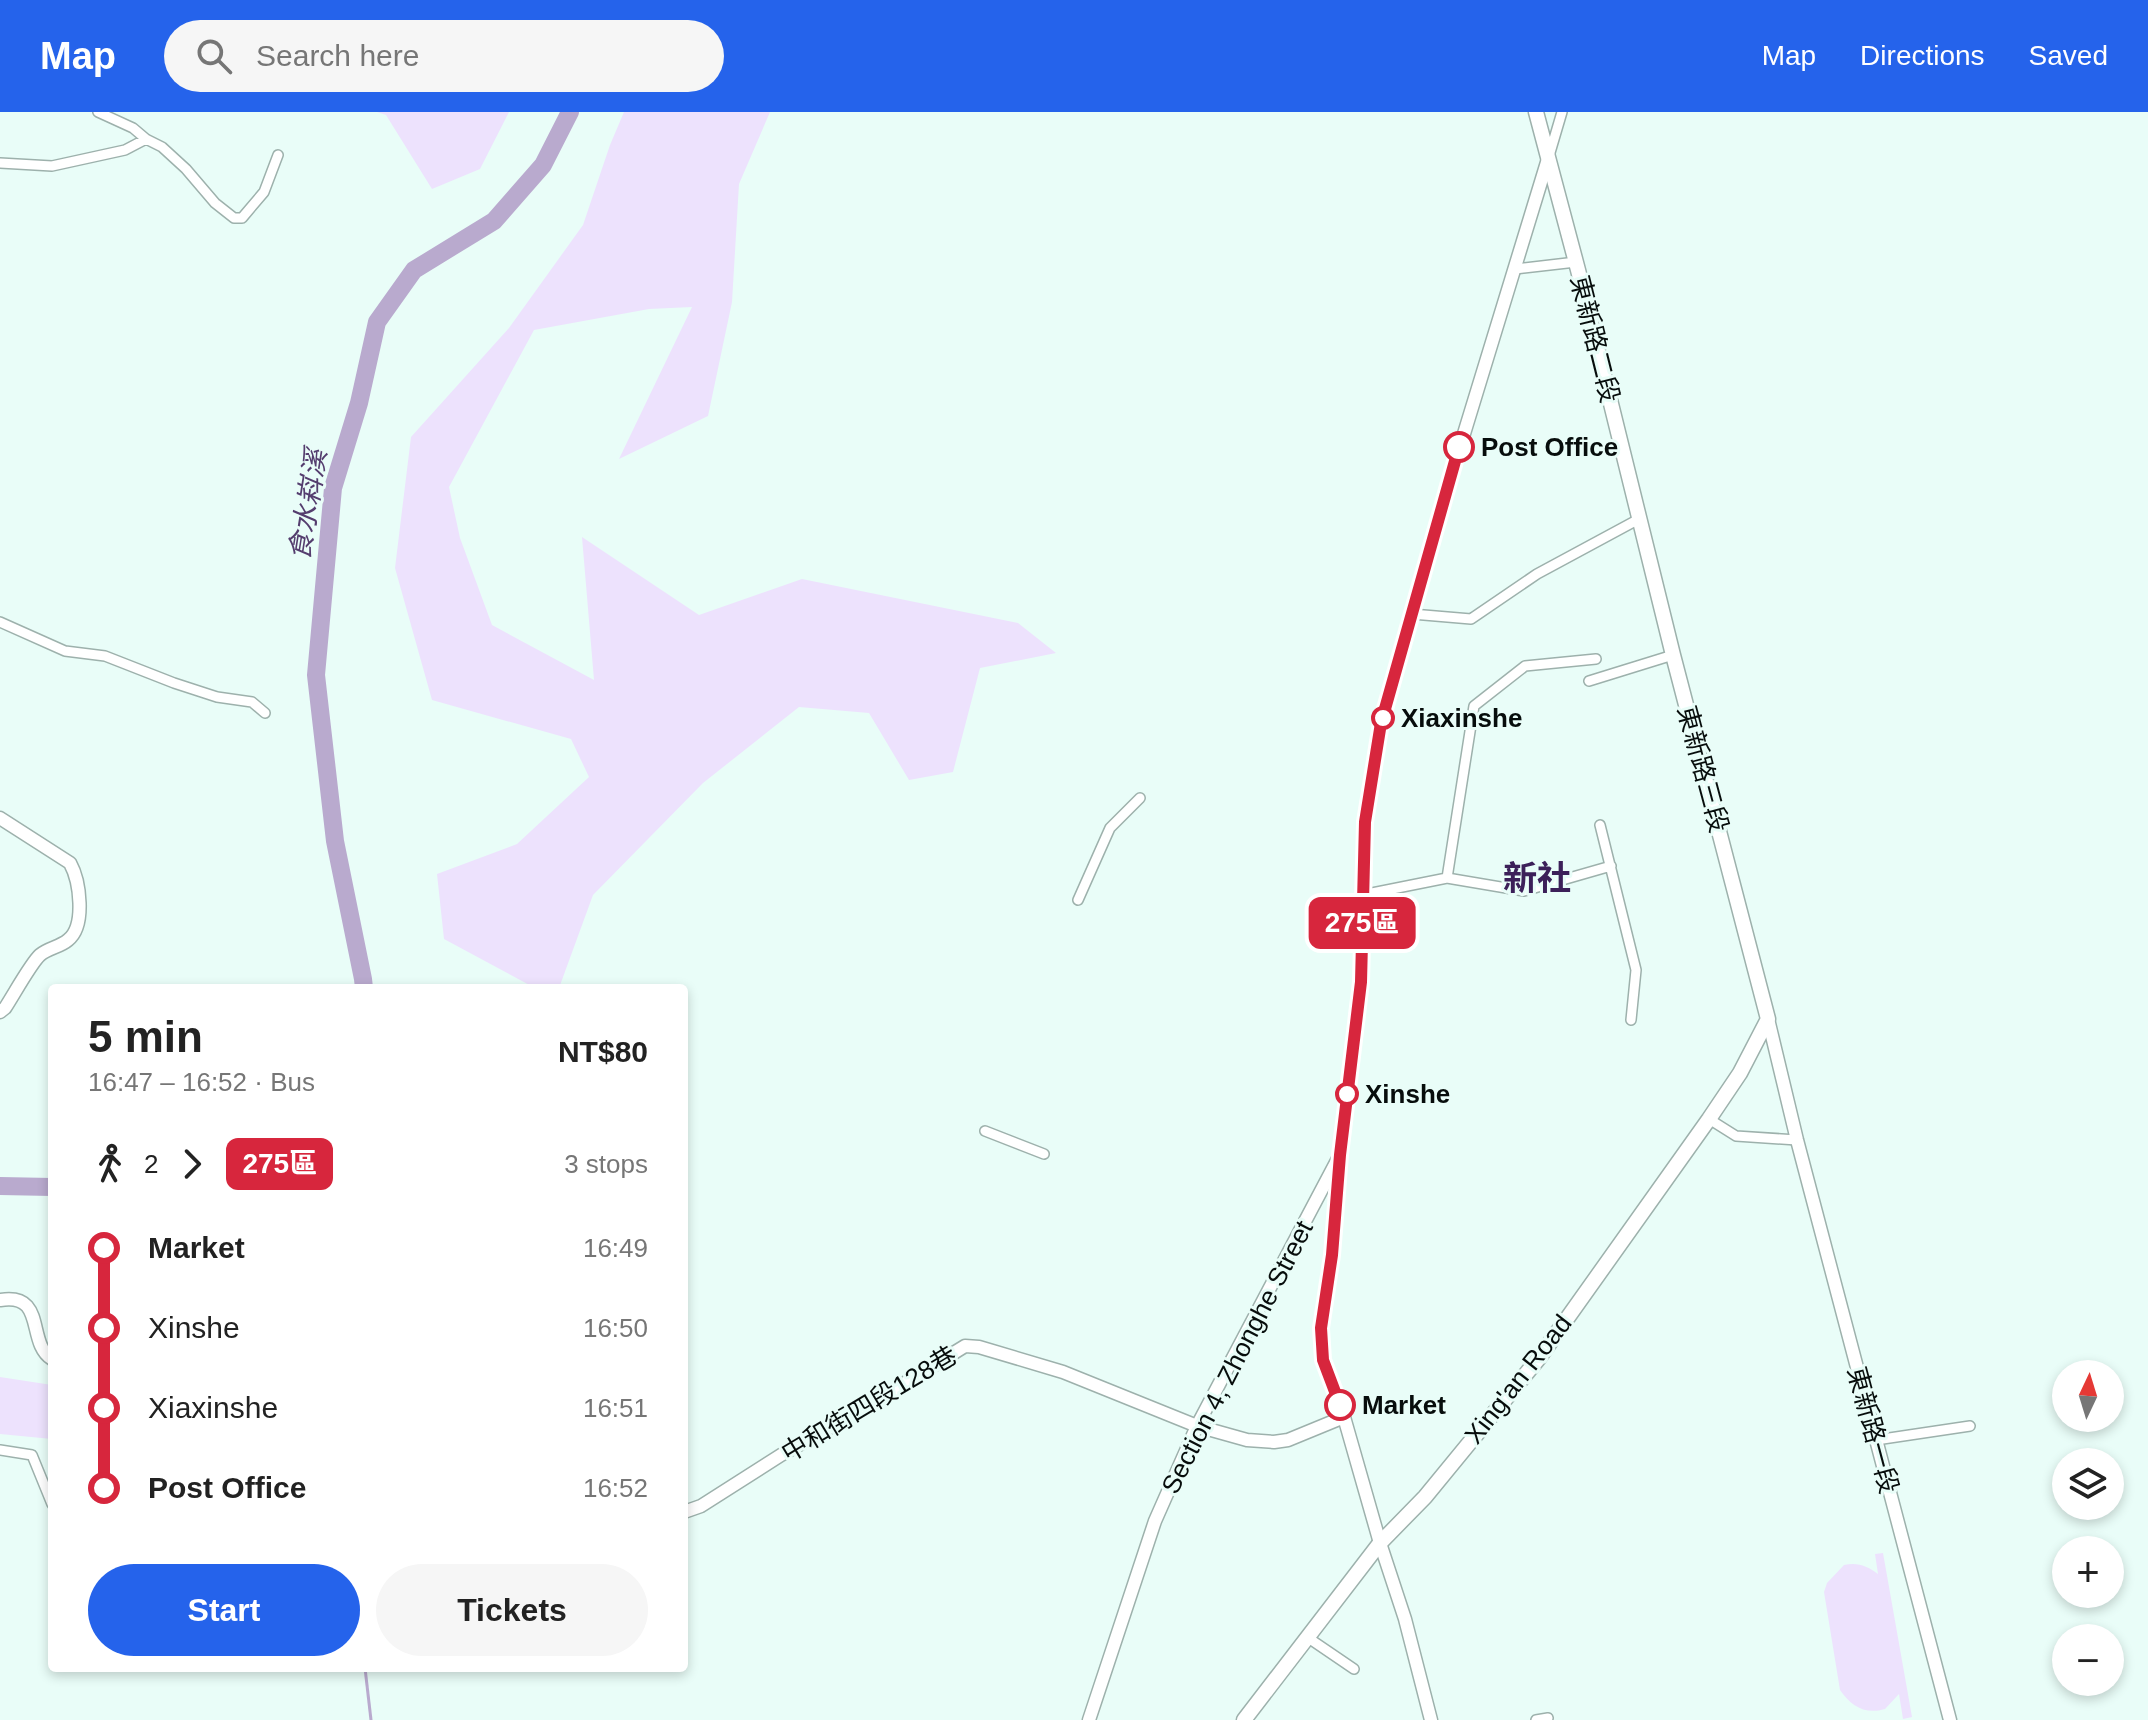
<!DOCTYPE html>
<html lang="en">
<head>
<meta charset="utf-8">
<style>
  :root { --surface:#fff; --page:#f6f6f6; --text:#222; --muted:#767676; --accent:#2563eb }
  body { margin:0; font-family:Helvetica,"Noto Sans TC",sans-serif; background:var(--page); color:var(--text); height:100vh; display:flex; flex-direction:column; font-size:30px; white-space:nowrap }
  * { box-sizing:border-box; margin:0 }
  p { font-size:26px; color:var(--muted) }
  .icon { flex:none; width:44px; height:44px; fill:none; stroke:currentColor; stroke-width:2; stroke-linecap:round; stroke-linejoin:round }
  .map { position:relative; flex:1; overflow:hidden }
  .drawer { position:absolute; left:48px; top:872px; width:640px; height:688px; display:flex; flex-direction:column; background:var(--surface); border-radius:8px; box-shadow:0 4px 12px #0003 }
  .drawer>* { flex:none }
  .badge { padding:0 16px; border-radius:12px; font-size:28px; line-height:52px }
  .needle { width:52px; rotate:4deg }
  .controls { position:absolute; left:2052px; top:1248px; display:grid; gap:16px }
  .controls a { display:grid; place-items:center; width:72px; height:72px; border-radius:50%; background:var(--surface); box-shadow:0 4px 12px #0003; font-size:40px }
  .map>.badge { position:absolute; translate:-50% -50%; box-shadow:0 0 0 4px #fff }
  .legs { display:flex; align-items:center; gap:12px; height:88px; padding:0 40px; font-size:26px }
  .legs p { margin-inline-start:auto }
  .summary { display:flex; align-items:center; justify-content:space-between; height:136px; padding:0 40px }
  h1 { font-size:44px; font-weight:700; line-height:60px }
  .cta { display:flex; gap:16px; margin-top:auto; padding:16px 40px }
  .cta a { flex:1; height:92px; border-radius:48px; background:var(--accent); color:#fff; font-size:32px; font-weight:700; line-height:92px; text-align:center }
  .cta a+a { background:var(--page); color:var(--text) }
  ul { padding:0 40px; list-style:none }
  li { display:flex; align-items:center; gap:28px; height:80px; font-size:30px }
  li i { display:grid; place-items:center; width:12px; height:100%; margin:0 10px; background:currentColor }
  li i::after { content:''; width:20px; height:20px; margin:-10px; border:6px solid; border-radius:50%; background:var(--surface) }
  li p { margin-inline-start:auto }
  li:first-child i { background:linear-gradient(#0000 50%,currentColor 0) }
  li:last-child i { background:linear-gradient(currentColor 50%,#0000 0) }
  header { display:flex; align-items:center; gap:48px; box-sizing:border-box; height:112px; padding:0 40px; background:var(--accent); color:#fff }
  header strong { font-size:38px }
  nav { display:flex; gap:44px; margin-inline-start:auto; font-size:28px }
  .search { width:560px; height:72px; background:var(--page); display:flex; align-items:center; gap:20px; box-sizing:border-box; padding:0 28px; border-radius:44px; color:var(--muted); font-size:30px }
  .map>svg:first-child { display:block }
</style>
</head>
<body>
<header>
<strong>Map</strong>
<div class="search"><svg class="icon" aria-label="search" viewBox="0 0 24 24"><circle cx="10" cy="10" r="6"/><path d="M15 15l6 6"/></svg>Search here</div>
<nav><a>Map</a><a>Directions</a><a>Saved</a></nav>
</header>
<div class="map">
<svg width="2148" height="1608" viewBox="0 0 2148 1608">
  <rect width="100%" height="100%" fill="#e9fdf8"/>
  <!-- green -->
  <path fill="#ede2fd" d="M 377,0 L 509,0 L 480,57 L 432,77 L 386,3 Z
    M 624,0 L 770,0 L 739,72 L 732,190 L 708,304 L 619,347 L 692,195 L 649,197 L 534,218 L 449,375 L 460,426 L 492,513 L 594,568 L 582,425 L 699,503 L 802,467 L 1018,511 L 1056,541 L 980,556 L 953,660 L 909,668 L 869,601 L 799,595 L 703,671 L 593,783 L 559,876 L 535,876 L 444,827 L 437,762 L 517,732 L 589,665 L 571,627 L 432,588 L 395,456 L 411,325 L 509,216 L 583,113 L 610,33 Z
    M 0,1265 L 52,1273 L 52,1327 L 0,1322 Z
    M 1883,1441 L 1912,1605 L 1903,1607 L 1899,1582 L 1885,1597 C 1865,1603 1851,1594 1840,1578 L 1824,1480 L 1827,1471 L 1844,1453 C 1858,1450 1867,1454 1878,1462 L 1875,1442 Z"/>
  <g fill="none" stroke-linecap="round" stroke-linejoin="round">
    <!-- stream -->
    <path stroke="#b9aace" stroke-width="3" d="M 365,1556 L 371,1608"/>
    <!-- river -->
    <path stroke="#b9aace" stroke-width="18" d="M 364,876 L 363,867 L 335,729 L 316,563 L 333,376 L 359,291 L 377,210 L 414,158 L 494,109 L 543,53 L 570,0
      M 0,1074 L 52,1075"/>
    <!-- minor casing -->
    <g stroke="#9db1ac" stroke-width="12">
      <path id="minor" d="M 98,0 L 133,16 L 146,27 L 162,35 L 186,57 L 215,91 L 234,106 L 242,106 L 264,80 L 278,43
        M 1549,44 L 1562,0
        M 0,51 L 52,54 L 125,38 L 146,27
        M 1515,157 L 1576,150
        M 1412,502 L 1471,507 L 1537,462 L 1639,407
        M 0,510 L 65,539 L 105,544 L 174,571 L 217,585 L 252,590 L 265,601
        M 1589,569 L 1673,543
        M 1600,713 L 1636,858 L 1631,908
        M 1447,766 L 1474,594 L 1525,554 L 1596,547
        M 1362,783 L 1447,766 L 1524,779 L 1611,754
        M 1078,788 L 1110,716 L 1140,686
        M 1709,1007 L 1736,1024 L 1797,1028
        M 985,1019 L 1044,1042
        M 1340,1047 L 1332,1143 L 1321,1216 L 1323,1248 L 1344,1305
        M 1876,1328 L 1970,1314
        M 0,1338 L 32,1343 L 52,1392
        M 1307,1525 L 1354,1557
        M 1536,1608 L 1548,1606"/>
    </g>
    <!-- tertiary casing -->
    <g stroke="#9db1ac" stroke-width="15">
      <path id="tertiary" d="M 0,706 L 70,751 C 80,769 86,814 68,828 C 60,835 48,836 40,843 C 31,851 13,884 5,896 L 0,900
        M 1768,907 L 1797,1028 L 1950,1608
        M 0,1188 C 47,1180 26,1231 52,1247
        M 684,1400 L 701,1394 L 781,1343 L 866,1295 L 965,1234 L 979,1235 L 1063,1260 L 1197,1314 L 1247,1328 L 1274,1330 L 1288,1328 L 1344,1305 L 1380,1431 L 1405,1507 L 1431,1608
        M 1089,1608 L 1155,1409 L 1197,1314 L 1340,1043 L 1361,870 L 1365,710 L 1381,611 L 1452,361 L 1548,47"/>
    </g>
    <!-- secondary casing -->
    <g stroke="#9db1ac" stroke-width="17">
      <path id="secondary" d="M 1244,1608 L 1380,1431 L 1425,1385 L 1539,1246 L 1709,1007 L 1740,961 L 1768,907 L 1673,543 L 1578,158 L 1536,0"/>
    </g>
    <!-- minor -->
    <use href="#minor" stroke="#fff" stroke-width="9"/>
    <!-- tertiary -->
    <use href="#tertiary" stroke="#fff" stroke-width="12"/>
    <!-- secondary -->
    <use href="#secondary" stroke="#fff" stroke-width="14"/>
  </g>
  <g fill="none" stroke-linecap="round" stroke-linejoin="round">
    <!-- line-1 casing -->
    <g stroke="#fff" stroke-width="18">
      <path id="line-1" d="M 1340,1293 L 1323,1248 L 1321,1216 L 1332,1143 L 1340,1043 L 1361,870 L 1365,710 L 1381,611 L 1459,335"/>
    </g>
    <!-- line-1 -->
    <use href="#line-1" stroke="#d7263d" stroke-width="12"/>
  </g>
  <!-- markers -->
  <g fill="#fff" stroke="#d7263d" stroke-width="4">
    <circle cx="1459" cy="335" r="14"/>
    <circle cx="1383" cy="606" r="10"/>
    <circle cx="1347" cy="982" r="10"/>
    <circle cx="1340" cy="1293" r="14"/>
  </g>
  <g text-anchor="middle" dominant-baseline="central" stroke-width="6" stroke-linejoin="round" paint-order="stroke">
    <!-- street labels -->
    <g font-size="26" fill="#070d0c" stroke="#e9fdf8">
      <text transform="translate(1595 227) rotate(76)">東新路二段</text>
      <text transform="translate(1703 657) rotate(75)">東新路三段</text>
      <text transform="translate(1237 1245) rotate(-63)">Section 4, Zhonghe Street</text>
      <text transform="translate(1518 1267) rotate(-52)">Xing'an Road</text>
      <text transform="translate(869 1292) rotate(-31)">中和街四段128巷</text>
      <text transform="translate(1873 1318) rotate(75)">東新路一段</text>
    </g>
    <!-- stop labels -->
    <g font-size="26" font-weight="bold" fill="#070d0c" stroke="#e9fdf8" text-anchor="start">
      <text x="1481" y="335">Post Office</text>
      <text x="1401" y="606">Xiaxinshe</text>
      <text x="1365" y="982">Xinshe</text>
      <text x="1362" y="1293">Market</text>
    </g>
    <!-- water labels -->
    <g font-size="28" font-style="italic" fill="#543d6e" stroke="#e9fdf8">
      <text transform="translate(308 393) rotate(-81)">食水嵙溪</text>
    </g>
    <!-- district labels -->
    <g font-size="34" font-weight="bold" fill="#3c2059" stroke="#e9fdf8">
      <text x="1537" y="766">新社</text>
    </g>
  </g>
</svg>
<div class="controls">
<a><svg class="needle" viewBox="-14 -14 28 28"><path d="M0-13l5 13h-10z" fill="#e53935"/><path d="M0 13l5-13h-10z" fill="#767676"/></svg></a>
<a><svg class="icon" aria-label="layers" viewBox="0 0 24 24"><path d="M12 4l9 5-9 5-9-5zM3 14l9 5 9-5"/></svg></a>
<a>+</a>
<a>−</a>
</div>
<b class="badge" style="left:1362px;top:811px;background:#d7263d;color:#fff">275區</b>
<section class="drawer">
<div class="summary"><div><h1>5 min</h1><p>16:47 – 16:52 · Bus</p></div><b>NT$80</b></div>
<div class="legs"><svg class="icon" aria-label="walk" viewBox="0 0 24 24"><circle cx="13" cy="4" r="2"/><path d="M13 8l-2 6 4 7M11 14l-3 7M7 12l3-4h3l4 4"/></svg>2<svg class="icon" aria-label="forward" viewBox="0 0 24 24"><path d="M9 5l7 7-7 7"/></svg><b class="badge" style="background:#d7263d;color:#fff">275區</b><p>3 stops</p></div>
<ul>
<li><i style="color:#d7263d"></i><b>Market</b><p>16:49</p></li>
<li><i style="color:#d7263d"></i><span>Xinshe</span><p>16:50</p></li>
<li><i style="color:#d7263d"></i><span>Xiaxinshe</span><p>16:51</p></li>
<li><i style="color:#d7263d"></i><b>Post Office</b><p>16:52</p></li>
</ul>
<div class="cta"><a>Start</a><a>Tickets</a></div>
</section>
</div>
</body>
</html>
